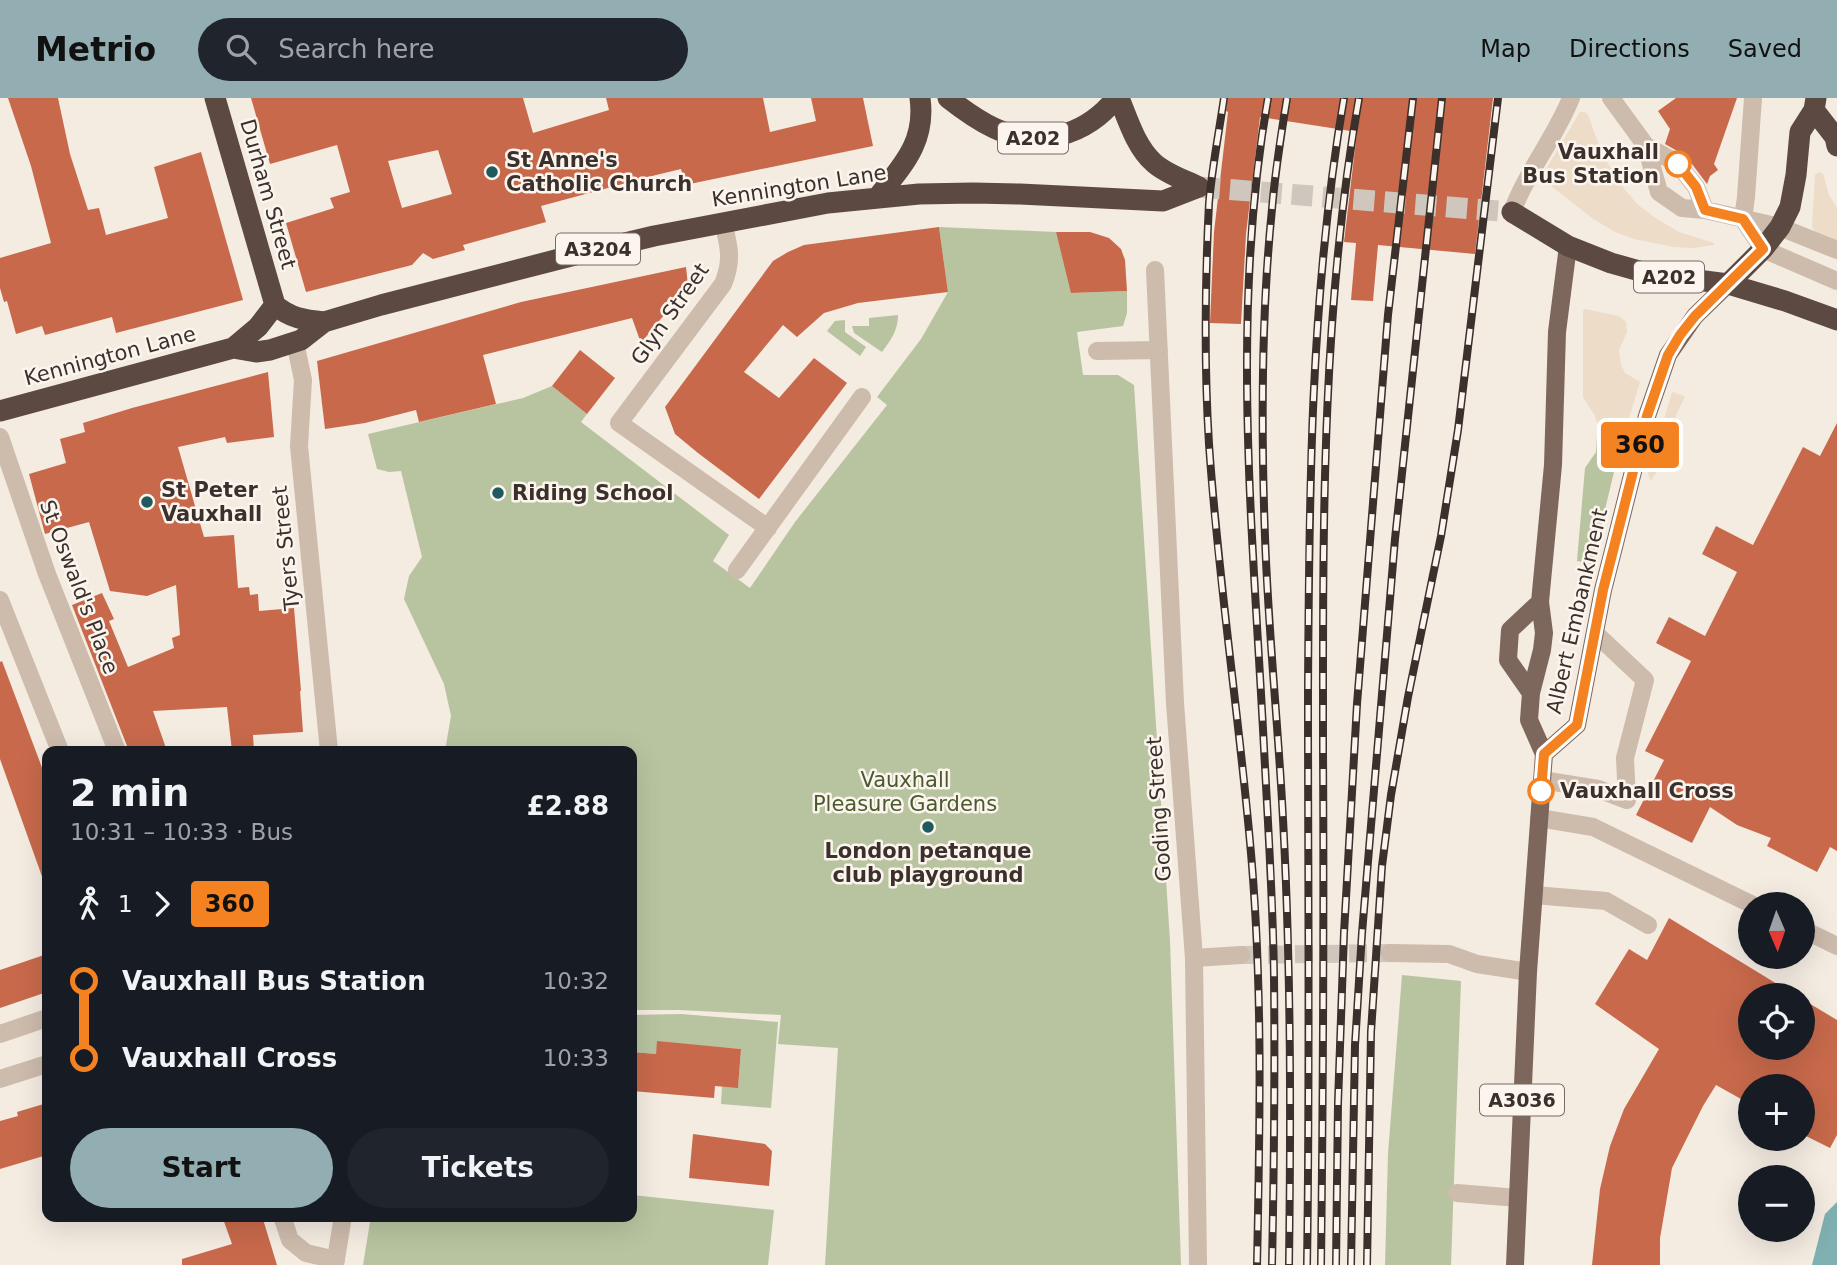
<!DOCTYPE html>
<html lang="en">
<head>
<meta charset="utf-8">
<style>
  :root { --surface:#171b24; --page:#20242c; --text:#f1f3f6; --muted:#9ea1a6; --accent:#92aeb2 }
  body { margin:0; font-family:"DejaVu Sans",sans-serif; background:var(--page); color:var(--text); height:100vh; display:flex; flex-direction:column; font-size:26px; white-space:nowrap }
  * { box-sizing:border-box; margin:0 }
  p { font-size:23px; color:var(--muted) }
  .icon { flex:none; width:38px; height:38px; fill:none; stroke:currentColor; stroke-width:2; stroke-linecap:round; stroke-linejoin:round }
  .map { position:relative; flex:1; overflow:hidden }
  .side { position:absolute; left:42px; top:648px; width:595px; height:476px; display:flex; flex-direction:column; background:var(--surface); border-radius:14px; box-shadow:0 7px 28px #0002 }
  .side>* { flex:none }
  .badge { padding:0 14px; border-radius:5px; font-size:24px; line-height:46px }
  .needle { width:46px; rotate:178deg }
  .buttons { position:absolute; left:1738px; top:794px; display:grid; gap:14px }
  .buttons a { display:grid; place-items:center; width:77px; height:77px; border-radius:50%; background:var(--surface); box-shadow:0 7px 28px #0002; font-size:35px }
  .map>.badge { position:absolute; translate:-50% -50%; box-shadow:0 0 0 4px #fff }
  .legs { display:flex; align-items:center; gap:10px; height:77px; padding:0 28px; font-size:23px }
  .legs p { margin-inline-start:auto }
  .head { display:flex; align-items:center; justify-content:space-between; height:119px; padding:0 28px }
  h1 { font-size:38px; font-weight:700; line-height:52px }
  .button { display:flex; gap:14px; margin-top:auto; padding:14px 28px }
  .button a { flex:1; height:80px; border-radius:42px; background:var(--accent); color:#111; font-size:28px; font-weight:700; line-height:80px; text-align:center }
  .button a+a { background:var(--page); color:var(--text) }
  ul { padding:0 28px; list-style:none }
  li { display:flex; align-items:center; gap:24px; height:77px; font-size:26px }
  li i { display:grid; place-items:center; width:10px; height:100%; margin:0 9px; background:currentColor }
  li i::after { content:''; width:18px; height:18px; margin:-9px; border:5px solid; border-radius:50%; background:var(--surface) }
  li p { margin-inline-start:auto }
  li:first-child i { background:linear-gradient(#0000 50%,currentColor 0) }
  li:last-child i { background:linear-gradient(currentColor 50%,#0000 0) }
  header { display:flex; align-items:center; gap:42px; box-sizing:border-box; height:98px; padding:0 35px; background:var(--accent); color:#111 }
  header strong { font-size:33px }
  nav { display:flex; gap:38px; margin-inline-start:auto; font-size:24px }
  .search { width:490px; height:63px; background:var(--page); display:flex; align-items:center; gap:18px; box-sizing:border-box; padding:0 24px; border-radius:38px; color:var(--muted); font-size:26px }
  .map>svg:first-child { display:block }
</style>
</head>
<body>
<header>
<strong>Metrio</strong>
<div class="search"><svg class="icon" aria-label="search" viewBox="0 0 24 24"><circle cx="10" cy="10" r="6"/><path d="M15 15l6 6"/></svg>Search here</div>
<nav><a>Map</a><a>Directions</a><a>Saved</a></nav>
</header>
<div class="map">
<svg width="1837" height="1167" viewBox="0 0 1837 1167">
  <rect width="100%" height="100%" fill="#f4ebe1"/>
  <!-- green -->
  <path fill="#b8c4a0" d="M 939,129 L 1056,134 L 1072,195 L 1127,193 L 1127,215 L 1123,228 L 1077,234 L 1083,277 L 1118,277 L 1134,287 L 1170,843 L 1181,1167 L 825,1167 L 838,950 L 778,946 L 781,917 L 679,912 L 632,912 L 632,653 L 445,653 L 451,618 L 444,586 L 404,501 L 409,478 L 422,459 L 401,373 L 389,374 L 377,371 L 368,336 L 523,300 L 552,288 L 587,316 L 581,324 L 729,437 L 713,463 L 750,490 L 795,424 L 887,307 L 877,299 L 921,241 L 948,194 Z
    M 898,217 C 898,232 891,242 882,254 L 854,235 L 852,228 L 869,228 L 869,220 Z
    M 845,222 L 845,234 L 866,249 L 860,258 L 827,233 L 835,223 Z
    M 1598,323 L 1623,336 L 1592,466 L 1577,463 L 1585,370 L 1596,354 Z
    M 1402,877 L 1461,883 L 1451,1167 L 1385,1167 L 1388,1056 Z
    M 681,916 L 778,924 L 771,1010 L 721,1006 L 722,988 L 738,989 L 741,951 L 658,944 L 656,956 L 632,954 L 632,917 Z
    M 632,1097 L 774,1112 L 768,1167 L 363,1167 L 371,1118 L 632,1118 Z"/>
  <!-- plaza -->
  <path fill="#ecdcc8" d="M 1580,14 L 1585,14 L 1588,17 L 1603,58 L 1625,92 L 1638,107 L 1657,121 L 1679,134 L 1714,145 L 1714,147 L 1694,150 L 1674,149 L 1634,141 L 1615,134 L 1592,120 L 1542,81 L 1542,78 Z
    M 1819,74 L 1823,76 L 1829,97 L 1837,110 L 1837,145 L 1817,136 L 1812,129 L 1815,77 Z
    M 1585,211 L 1619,218 L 1626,224 L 1627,234 L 1619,252 L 1621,267 L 1625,275 L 1640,284 L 1624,337 L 1596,323 L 1595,318 L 1583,299 L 1583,213 Z
    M 1672,294 L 1684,298 L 1685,299 L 1677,315 L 1659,370 L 1651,383 L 1648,376 Z"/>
  <!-- water -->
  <path fill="#7fb0b2" d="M 1837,1104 L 1837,1167 L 1812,1167 L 1825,1116 Z"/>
  <!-- building -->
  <path fill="#c8694b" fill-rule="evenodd" d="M 8,0 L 58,0 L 70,56 L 88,112 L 99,110 L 106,137 L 168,120 L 154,69 L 201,54 L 243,202 L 116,235 L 112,219 L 45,237 L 42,228 L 16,236 L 7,203 L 4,204 L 0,190 L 0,160 L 51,145 L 31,68 Z
    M 251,0 L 523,0 L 533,35 L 609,12 L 606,0 L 763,0 L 770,34 L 816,23 L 811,0 L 863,0 L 873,48 L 685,87 L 681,71 L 656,77 L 541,108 L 546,124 L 463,147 L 465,152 L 433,161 L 423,155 L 412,167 L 306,194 L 286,125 L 334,110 L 330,100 L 350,94 L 337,47 L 270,66 ZM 438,52 L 452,96 L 402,110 L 388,63 Z
    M 1227,0 L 1493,0 L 1475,156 L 1378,147 L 1373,203 L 1351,202 L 1356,145 L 1344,144 L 1357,34 L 1260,19 L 1246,136 L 1241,226 L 1210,225 L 1214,134 L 1228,14 L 1226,13 Z
    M 1676,0 L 1737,0 L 1714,66 L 1718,72 L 1710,78 L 1707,86 L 1686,58 L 1665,46 L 1670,31 L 1658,13 Z
    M 939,129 L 948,194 L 858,205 L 824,215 L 797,239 L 783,227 L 744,274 L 779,300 L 814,260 L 847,285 L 759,401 L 698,355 L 675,336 L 665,309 L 773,163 L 788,154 L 804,147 Z
    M 1056,134 L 1090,134 L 1109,140 L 1121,151 L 1125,162 L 1127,193 L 1071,195 Z
    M 686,169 L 688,188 L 641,245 L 632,220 L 483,257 L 496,306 L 419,324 L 416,312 L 365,325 L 325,331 L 317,263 L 521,204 Z
    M 580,252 L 615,280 L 587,316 L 552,288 Z
    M 268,274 L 274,339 L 227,345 L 225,339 L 178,349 L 204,439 L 234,437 L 238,490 L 249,489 L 250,497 L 258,496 L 259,513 L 294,510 L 301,593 L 300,593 L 303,634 L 253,637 L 254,653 L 232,653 L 227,609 L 153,613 L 167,653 L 129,653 L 72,507 L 102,495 L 114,521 L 109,523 L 128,569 L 174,550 L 172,540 L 180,537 L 176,487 L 147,498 L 110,493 L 89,424 L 45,436 L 29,376 L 66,365 L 60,341 L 85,334 L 83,325 L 132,310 Z
    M 1837,325 L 1837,753 L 1830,749 L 1817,774 L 1767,748 L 1771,740 L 1737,727 L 1710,709 L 1692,745 L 1636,717 L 1664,662 L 1645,653 L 1691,563 L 1656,545 L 1669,519 L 1705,538 L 1737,474 L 1702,456 L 1716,428 L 1753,447 L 1803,349 L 1820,358 Z
    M 2,563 L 47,683 L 47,783 L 44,784 L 0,661 L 0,564 Z
    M 1669,820 L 1797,898 L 1750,898 L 1750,950 L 1802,950 L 1802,901 L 1837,922 L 1837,1037 L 1830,1050 L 1802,1036 L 1802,989 L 1750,989 L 1750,1006 L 1716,987 L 1703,1008 L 1672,1070 L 1660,1140 L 1660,1167 L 1592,1167 L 1600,1091 L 1610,1048 L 1624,1011 L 1659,951 L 1595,906 L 1629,851 L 1647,862 Z
    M 47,856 L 47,894 L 0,910 L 0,872 Z
    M 657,943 L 741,951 L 738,990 L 715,988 L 714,1000 L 632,993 L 632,954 L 656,956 Z
    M 47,1005 L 47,1057 L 0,1071 L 0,1023 L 18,1018 L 17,1014 Z
    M 693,1036 L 765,1046 L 772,1053 L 769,1088 L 689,1080 Z
    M 222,1118 L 262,1118 L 277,1167 L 182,1167 L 182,1161 L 232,1146 Z"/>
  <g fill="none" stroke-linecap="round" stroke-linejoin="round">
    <!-- minor-tunnel -->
    <path stroke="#cfc6bd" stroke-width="18" stroke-dasharray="18 9" stroke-linecap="butt" d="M 1241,857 L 1390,855"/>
    <!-- highway-tunnel -->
    <path stroke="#cfc6bd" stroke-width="21" stroke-dasharray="21 10" stroke-linecap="butt" d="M 1199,89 L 1512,114"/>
    <!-- minor -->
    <path stroke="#cdbbac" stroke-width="18" d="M 1611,0 L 1646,48 L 1659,94 L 1682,110 L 1705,112 L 1780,129 L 1837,152
      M 1753,0 L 1746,99 L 1743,121 L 1763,151 L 1837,183
      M 1646,48 L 1677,65 L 1696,89 L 1705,112
      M 1512,114 C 1527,73 1555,40 1571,0
      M 723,124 C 729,148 733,162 723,186 L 619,325 L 768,430
      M 1155,172 L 1175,605 L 1194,860 L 1198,1167
      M 295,244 L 303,282 L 299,348 L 329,653
      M 1097,253 L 1159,252
      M 0,339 L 47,476 L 117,653
      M 737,472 L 862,299
      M 0,502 L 60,653
      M 1542,682 L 1598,691 L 1627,702 L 1625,660 L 1645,582 L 1595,535
      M 1539,720 L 1593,729 L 1753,807
      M 1534,797 L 1606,803 L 1648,827
      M 1802,831 L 1837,848
      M 1390,855 L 1449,856 L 1477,866 L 1528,874
      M 1194,860 L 1241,857
      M 0,936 L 47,920
      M 0,981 L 47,966
      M 1457,1095 L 1518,1100
      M 282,1118 L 290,1142 L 306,1155 L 336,1162
      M 335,1167 L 343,1118"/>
    <!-- major -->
    <path stroke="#7d675c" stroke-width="18" d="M 1531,595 L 1508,562 L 1510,532 L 1540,504
      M 1544,656 L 1577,627 L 1603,492 L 1614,449 L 1647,318 L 1668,257 L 1695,218 L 1728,186
      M 1515,1167 L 1528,874 L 1544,656 L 1529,622 L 1531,595 L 1542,552 L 1544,535 L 1540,504 L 1553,367 L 1557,234 L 1568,148"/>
    <!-- highway -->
    <path stroke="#5c4a42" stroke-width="21" d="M 215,0 L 275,207
      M 948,0 C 962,11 977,22 994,30 C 1038,51 1086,38 1116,0
      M 1119,0 C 1128,22 1136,49 1154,65 C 1166,76 1185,82 1199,89
      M 1814,12 L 1835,39 L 1837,48
      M 877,100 C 903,67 926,44 920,0
      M 1512,114 L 1568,148 L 1611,165 L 1650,176 L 1728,186 L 1785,203 L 1837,222
      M 1728,186 L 1763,151 L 1780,129 L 1790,109 L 1796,77 L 1800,34 L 1814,12 L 1816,0
      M 275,207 C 290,220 304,222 324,224
      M 233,250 L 258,229 L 275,207
      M 0,313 L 233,250 L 256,254 L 270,252 L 301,242 L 324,224 L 381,207 L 571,158 L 654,138 L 828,105 L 919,96 L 973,95 L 1020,96 L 1163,103 L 1199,89"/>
    <!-- rail casing -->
    <g stroke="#3b302b" stroke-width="8">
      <path id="rail" d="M 1224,0 C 1219,34 1212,70 1209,105 C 1205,185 1204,266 1209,346 C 1218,479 1238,611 1250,744 C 1263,884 1260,1026 1257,1167
        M 1268,0 C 1230,215 1253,434 1264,650 C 1268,726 1273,803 1274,879 C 1275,975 1274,1071 1272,1167
        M 1287,0 C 1281,37 1275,74 1272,111 C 1261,219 1261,330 1265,439 C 1268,527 1277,615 1282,703 C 1291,858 1291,1012 1289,1167
        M 1307,1167 C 1310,977 1308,787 1308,597 C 1309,398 1310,197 1344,0
        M 1321,1167 C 1323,995 1324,822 1323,650 C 1323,433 1321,214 1359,0
        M 1336,1167 L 1338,1005 L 1344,835 L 1357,606 L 1388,217 L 1413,0
        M 1351,1167 L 1355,947 L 1362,835 L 1395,441 L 1442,0
        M 1367,1167 L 1371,934 L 1382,768 L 1391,697 L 1408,599 L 1441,438 L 1458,332 L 1498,0"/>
    </g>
    <!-- rail -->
    <use href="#rail" stroke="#fbf5ee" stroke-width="5" stroke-dasharray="16" stroke-linecap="butt"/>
  </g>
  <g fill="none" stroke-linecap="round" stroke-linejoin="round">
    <!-- line-1 casing -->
    <g stroke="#fff" stroke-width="16">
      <path id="line-1" d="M 1541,693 L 1544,656 L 1577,627 L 1603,492 L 1614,449 L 1647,318 L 1668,257 L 1680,237 L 1695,218 L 1763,151 L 1743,121 L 1705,112 L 1696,89 L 1678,66"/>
    </g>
    <!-- line-1 -->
    <use href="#line-1" stroke="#f58220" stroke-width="10"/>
  </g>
  <!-- markers -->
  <g fill="#fff" stroke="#f58220" stroke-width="3.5">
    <circle cx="1678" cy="66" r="12"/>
    <circle cx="1541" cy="693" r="12"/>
  </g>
  <g fill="#1f5a5e" stroke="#fbf5ee" stroke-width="2.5">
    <circle cx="492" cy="74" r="7"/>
    <circle cx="498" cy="395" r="7"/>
    <circle cx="147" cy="404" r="7"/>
    <circle cx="928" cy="729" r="7"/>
  </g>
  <g text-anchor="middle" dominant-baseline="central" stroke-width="5" stroke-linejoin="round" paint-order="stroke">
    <!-- shield labels -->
    <g fill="#fbf5ee" stroke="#756b66" stroke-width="2">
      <rect x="998" y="24.5" width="70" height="31" rx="5"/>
      <rect x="556" y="135.5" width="84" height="31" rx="5"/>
      <rect x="1634" y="163.5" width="70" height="31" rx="5"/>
      <rect x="1480" y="986.5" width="84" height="31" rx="5"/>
    </g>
    <g font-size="19" font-weight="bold" fill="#3b302b">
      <text x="1033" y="40">A202</text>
      <text x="598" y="151">A3204</text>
      <text x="1669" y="179">A202</text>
      <text x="1522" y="1002">A3036</text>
    </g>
    <!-- stop labels -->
    <g font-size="21" font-weight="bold" fill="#3b302b" stroke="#fbf5ee" text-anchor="end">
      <text x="1659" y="54">Vauxhall<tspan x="1659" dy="24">Bus Station</tspan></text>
      <text x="1560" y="693" text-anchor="start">Vauxhall Cross</text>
    </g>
    <!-- poi labels -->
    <g font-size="21" font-weight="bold" fill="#3b302b" stroke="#fbf5ee" text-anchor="start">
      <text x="506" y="62">St Anne's<tspan x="506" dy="24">Catholic Church</tspan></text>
      <text x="161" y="392">St Peter<tspan x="161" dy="24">Vauxhall</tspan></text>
      <text x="512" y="395">Riding School</text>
      <text x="928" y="753" text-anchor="middle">London petanque<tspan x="928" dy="24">club playground</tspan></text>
    </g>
    <!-- street labels -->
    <g font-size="21" fill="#3b302b" stroke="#fbf5ee">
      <text transform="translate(799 88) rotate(-9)">Kennington Lane</text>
      <text transform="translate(268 96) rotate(74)">Durham Street</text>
      <text transform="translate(670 216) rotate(-55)">Glyn Street</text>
      <text transform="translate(110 258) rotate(-15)">Kennington Lane</text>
      <text transform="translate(286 450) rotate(-96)">Tyers Street</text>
      <text transform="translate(79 489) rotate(69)">St Oswald's Place</text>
      <text transform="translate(1577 513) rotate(-77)">Albert Embankment</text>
      <text transform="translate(1159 711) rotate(-94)">Goding Street</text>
    </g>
    <!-- park labels -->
    <g font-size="21" fill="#4a5a2e" stroke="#fbf5ee">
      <text x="905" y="682">Vauxhall<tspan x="905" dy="24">Pleasure Gardens</tspan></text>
    </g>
  </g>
</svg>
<div class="buttons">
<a><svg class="needle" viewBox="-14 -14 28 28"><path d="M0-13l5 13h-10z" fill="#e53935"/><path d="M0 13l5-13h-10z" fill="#9ea1a6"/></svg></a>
<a><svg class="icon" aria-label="locate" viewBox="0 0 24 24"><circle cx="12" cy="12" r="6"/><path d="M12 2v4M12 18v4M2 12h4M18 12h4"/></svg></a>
<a>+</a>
<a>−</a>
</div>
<b class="badge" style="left:1640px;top:347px;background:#f58220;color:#111">360</b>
<section class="side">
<div class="head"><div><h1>2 min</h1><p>10:31 – 10:33 · Bus</p></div><b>£2.88</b></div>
<div class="legs"><svg class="icon" aria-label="walk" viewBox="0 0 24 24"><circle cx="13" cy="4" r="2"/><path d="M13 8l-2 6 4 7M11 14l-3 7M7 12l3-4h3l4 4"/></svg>1<svg class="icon" aria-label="forward" viewBox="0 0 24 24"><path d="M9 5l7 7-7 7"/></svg><b class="badge" style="background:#f58220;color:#111">360</b></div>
<ul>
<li><i style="color:#f58220"></i><b>Vauxhall Bus Station</b><p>10:32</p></li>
<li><i style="color:#f58220"></i><b>Vauxhall Cross</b><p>10:33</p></li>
</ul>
<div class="button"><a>Start</a><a>Tickets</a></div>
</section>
</div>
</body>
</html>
